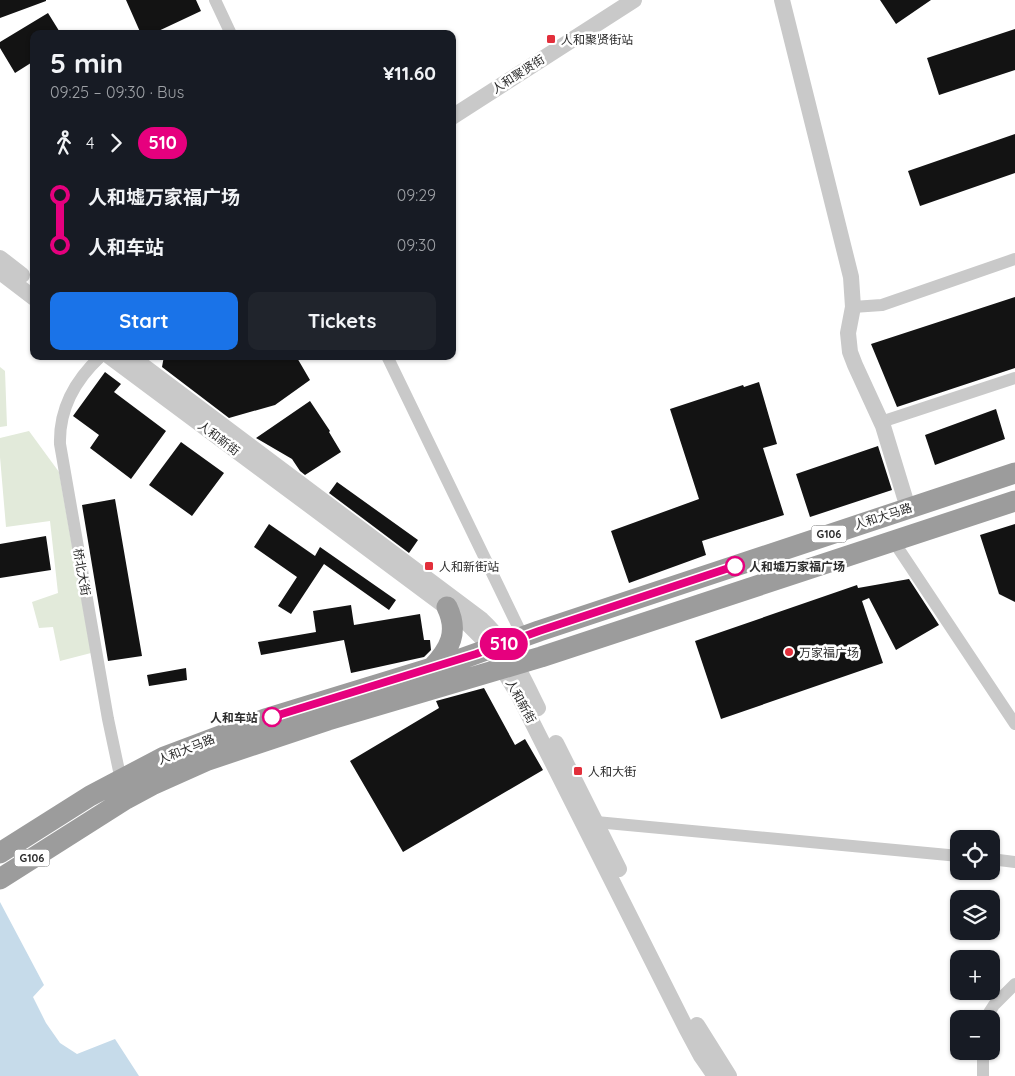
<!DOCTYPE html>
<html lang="en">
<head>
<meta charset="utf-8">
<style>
  :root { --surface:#171b24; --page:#20242c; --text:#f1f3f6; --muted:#9ea1a6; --accent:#1a73e8 }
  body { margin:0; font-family:Quicksand,"Noto Sans SC",sans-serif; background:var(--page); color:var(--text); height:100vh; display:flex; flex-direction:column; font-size:19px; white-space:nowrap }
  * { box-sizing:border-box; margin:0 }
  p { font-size:16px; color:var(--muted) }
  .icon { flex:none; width:28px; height:28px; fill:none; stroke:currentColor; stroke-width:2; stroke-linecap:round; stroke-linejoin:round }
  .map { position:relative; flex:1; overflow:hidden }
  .panel { position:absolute; left:30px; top:30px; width:426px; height:330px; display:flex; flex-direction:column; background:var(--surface); border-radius:10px; box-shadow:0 1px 4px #0004 }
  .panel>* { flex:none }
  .badge { padding:0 10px; border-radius:16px; font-size:18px; line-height:32px }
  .fabs { position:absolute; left:950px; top:830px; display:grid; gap:10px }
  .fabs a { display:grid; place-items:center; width:50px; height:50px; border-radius:10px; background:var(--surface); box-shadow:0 1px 4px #0004; font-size:25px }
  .map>.badge { position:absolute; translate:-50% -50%; box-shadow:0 0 0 2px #fff }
  .legs { display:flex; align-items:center; gap:8px; height:55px; padding:0 20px; font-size:16px }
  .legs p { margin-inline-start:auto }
  .overview { display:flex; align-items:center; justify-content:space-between; height:85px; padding:0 20px }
  h1 { font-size:28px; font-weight:800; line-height:38px }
  .action { display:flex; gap:10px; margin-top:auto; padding:10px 20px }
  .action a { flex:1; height:58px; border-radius:10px; background:var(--accent); color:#fff; font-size:20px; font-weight:800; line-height:58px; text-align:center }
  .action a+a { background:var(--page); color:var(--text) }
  ul { padding:0 20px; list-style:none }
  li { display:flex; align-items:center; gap:18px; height:50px; font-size:19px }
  li i { display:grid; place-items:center; width:8px; height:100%; margin:0 6px; background:currentColor }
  li i::after { content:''; width:12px; height:12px; margin:-6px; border:4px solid; border-radius:50%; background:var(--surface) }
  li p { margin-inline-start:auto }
  li:first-child i { background:linear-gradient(#0000 50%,currentColor 0) }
  li:last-child i { background:linear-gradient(currentColor 50%,#0000 0) }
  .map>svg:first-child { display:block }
</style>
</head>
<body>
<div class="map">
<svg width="1015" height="1076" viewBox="0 0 1015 1076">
  <rect width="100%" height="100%" fill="#fff"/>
  <!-- green -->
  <path fill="#e2eada" d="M 0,367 L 5,371 L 7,426 L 0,427 Z
    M 29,431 L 59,472 L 91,653 L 60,661 L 53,627 L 39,628 L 32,602 L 58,593 L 50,521 L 6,527 L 0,457 L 0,438 Z"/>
  <!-- water -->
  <path fill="#c6dbea" d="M 0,902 L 44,985 L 33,997 L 46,1023 L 60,1043 L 77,1054 L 115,1039 L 139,1076 L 0,1076 Z"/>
  <!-- building -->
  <path fill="#131313" d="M 0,0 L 46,0 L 46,1 L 0,18 Z
    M 126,0 L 196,0 L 201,11 L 152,34 L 141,34 Z
    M 880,0 L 931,0 L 896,24 Z
    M 48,13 L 61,34 L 34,34 L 34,61 L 15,73 L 0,48 L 0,42 Z
    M 1015,29 L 1015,70 L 939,95 L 927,58 Z
    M 1015,134 L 1015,173 L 920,206 L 908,171 Z
    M 1015,297 L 1015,368 L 897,407 L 871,344 Z
    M 164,356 L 235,356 L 239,360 L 257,356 L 296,356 L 310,380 L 275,405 L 229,418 L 162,367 Z
    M 105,372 L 121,384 L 114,392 L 166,431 L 131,479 L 90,448 L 99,435 L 73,416 Z
    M 759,382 L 777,444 L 763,448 L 784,515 L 702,541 L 706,555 L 629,583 L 611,531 L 699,499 L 670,409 L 743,385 L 744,387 Z
    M 310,401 L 330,431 L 329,432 L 341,452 L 305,475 L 300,471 L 292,459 L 256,438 Z
    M 996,409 L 1005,439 L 935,465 L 925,435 Z
    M 181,442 L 224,473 L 192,516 L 149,485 Z
    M 878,446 L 892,490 L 810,517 L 796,474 Z
    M 337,482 L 418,540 L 409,553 L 329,493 Z
    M 115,499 L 142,656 L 108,661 L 82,505 Z
    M 269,524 L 315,556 L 320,547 L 396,600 L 389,610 L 324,564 L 291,614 L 278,606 L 297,577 L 254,547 Z
    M 1015,524 L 1015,602 L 999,594 L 980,535 Z
    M 46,536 L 51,570 L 0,578 L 0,544 Z
    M 909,579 L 939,625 L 896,650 L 869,598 L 862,601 L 883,663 L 721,719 L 695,641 L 857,585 L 858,588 Z
    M 351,605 L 354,625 L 420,614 L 424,640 L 430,640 L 431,650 L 424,657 L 351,673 L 344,640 L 261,655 L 258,642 L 316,632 L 313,611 Z
    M 186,668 L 187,680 L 149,686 L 147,675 Z
    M 484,688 L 515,745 L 525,739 L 543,770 L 403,852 L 350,761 L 439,708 L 436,701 Z"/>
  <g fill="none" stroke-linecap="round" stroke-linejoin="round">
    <!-- minor -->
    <path stroke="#c9c9c9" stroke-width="12" d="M 215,0 L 231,34
      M 853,307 L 882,305 L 1015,259
      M 101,356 C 75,380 59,409 60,444 L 108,719 L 122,785
      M 387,356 L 523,637
      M 881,422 L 1015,378
      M 894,542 L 1015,724
      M 596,822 L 959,856
      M 991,859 L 1015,862
      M 985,1019 L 994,1005 L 1015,984
      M 983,1051 L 983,1076"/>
    <!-- tertiary -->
    <path stroke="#c9c9c9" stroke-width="16" d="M 782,0 L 851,277 L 853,307 L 848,333 L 850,352 L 855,365 L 883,426 L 908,508
      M 452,117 L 634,0
      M 0,258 L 22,275
      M 0,272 L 34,298
      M 109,356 L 465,621 L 486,642 L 519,696 L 686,1028 L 701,1056 L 715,1076
      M 130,356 L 482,620 C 509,645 522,676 538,708
      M 556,743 L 619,869
      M 697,1025 L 729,1076"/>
    <!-- trunk -->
    <path stroke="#9c9c9c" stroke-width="21" d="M 432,668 C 450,649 459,632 447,607
      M 0,853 L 90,796 L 164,757 L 265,719 L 461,659 L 539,631 L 1015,473
      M 0,879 L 126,799 L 152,785 L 208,760 L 328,720 L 541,657 L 1015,501"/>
  </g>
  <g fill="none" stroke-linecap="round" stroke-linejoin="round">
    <!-- line-1 casing -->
    <g stroke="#fff" stroke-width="11">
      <path id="line-1" d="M 272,717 L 476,654 L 539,631 L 735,566"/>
    </g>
    <!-- line-1 -->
    <use href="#line-1" stroke="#e6007e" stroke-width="8"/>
  </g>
  <!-- markers -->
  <g fill="#e22f3b" stroke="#fff" stroke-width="2">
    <rect x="546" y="34" width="10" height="10" rx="2.5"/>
    <rect x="424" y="561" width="10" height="10" rx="2.5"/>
    <circle cx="789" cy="652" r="5"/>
    <rect x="573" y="766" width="10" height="10" rx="2.5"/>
  </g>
  <g fill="#fff" stroke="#e6007e" stroke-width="2.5">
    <circle cx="735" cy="566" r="9"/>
    <circle cx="272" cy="717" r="9"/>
  </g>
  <g text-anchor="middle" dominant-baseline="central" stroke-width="5" stroke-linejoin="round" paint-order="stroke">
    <!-- shield labels -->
    <g fill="#fff" stroke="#6b6b6b" stroke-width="1">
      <rect x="811.5" y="525.5" width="35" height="17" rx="4"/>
      <rect x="14.5" y="849.5" width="35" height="17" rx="4"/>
    </g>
    <g font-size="11" font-weight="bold" fill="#2c2c2c">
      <text x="829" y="534">G106</text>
      <text x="32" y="858">G106</text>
    </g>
    <!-- poi labels -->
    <g font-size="12" fill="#2c2c2c" stroke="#fff" text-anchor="start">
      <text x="561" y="39">人和聚贤街站</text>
      <text x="439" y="566">人和新街站</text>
      <text x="799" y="652">万家福广场</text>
      <text x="588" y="771">人和大街</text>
    </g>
    <!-- street labels -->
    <g font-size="12" fill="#2c2c2c" stroke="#fff">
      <text transform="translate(518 74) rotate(-33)">人和聚贤街</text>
      <text transform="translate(219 438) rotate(37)">人和新街</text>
      <text transform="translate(883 516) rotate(-18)">人和大马路</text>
      <text transform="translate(82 572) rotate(80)">桥北大街</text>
      <text transform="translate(521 701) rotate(61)">人和新街</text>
      <text transform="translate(186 749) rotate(-22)">人和大马路</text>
    </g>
    <!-- stop labels -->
    <g font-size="12" font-weight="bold" fill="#2c2c2c" stroke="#fff" text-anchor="start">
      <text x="749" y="566">人和墟万家福广场</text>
      <text x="258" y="717" text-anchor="end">人和车站</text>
    </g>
  </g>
</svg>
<div class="fabs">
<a><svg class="icon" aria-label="locate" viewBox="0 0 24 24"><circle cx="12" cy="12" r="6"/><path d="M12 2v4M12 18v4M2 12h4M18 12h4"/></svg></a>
<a><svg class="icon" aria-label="layers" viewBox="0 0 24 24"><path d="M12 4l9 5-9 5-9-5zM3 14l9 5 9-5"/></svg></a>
<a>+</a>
<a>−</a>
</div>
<b class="badge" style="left:504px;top:644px;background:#e6007e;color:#fff">510</b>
<section class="panel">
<div class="overview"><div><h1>5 min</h1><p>09:25 – 09:30 · Bus</p></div><b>¥11.60</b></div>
<div class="legs"><svg class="icon" aria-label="walk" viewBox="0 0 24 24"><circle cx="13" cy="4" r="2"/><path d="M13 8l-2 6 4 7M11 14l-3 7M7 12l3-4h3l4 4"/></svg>4<svg class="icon" aria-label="forward" viewBox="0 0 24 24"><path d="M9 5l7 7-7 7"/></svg><b class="badge" style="background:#e6007e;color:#fff">510</b></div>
<ul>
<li><i style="color:#e6007e"></i><b>人和墟万家福广场</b><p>09:29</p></li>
<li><i style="color:#e6007e"></i><b>人和车站</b><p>09:30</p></li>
</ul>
<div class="action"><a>Start</a><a>Tickets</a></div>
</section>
</div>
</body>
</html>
